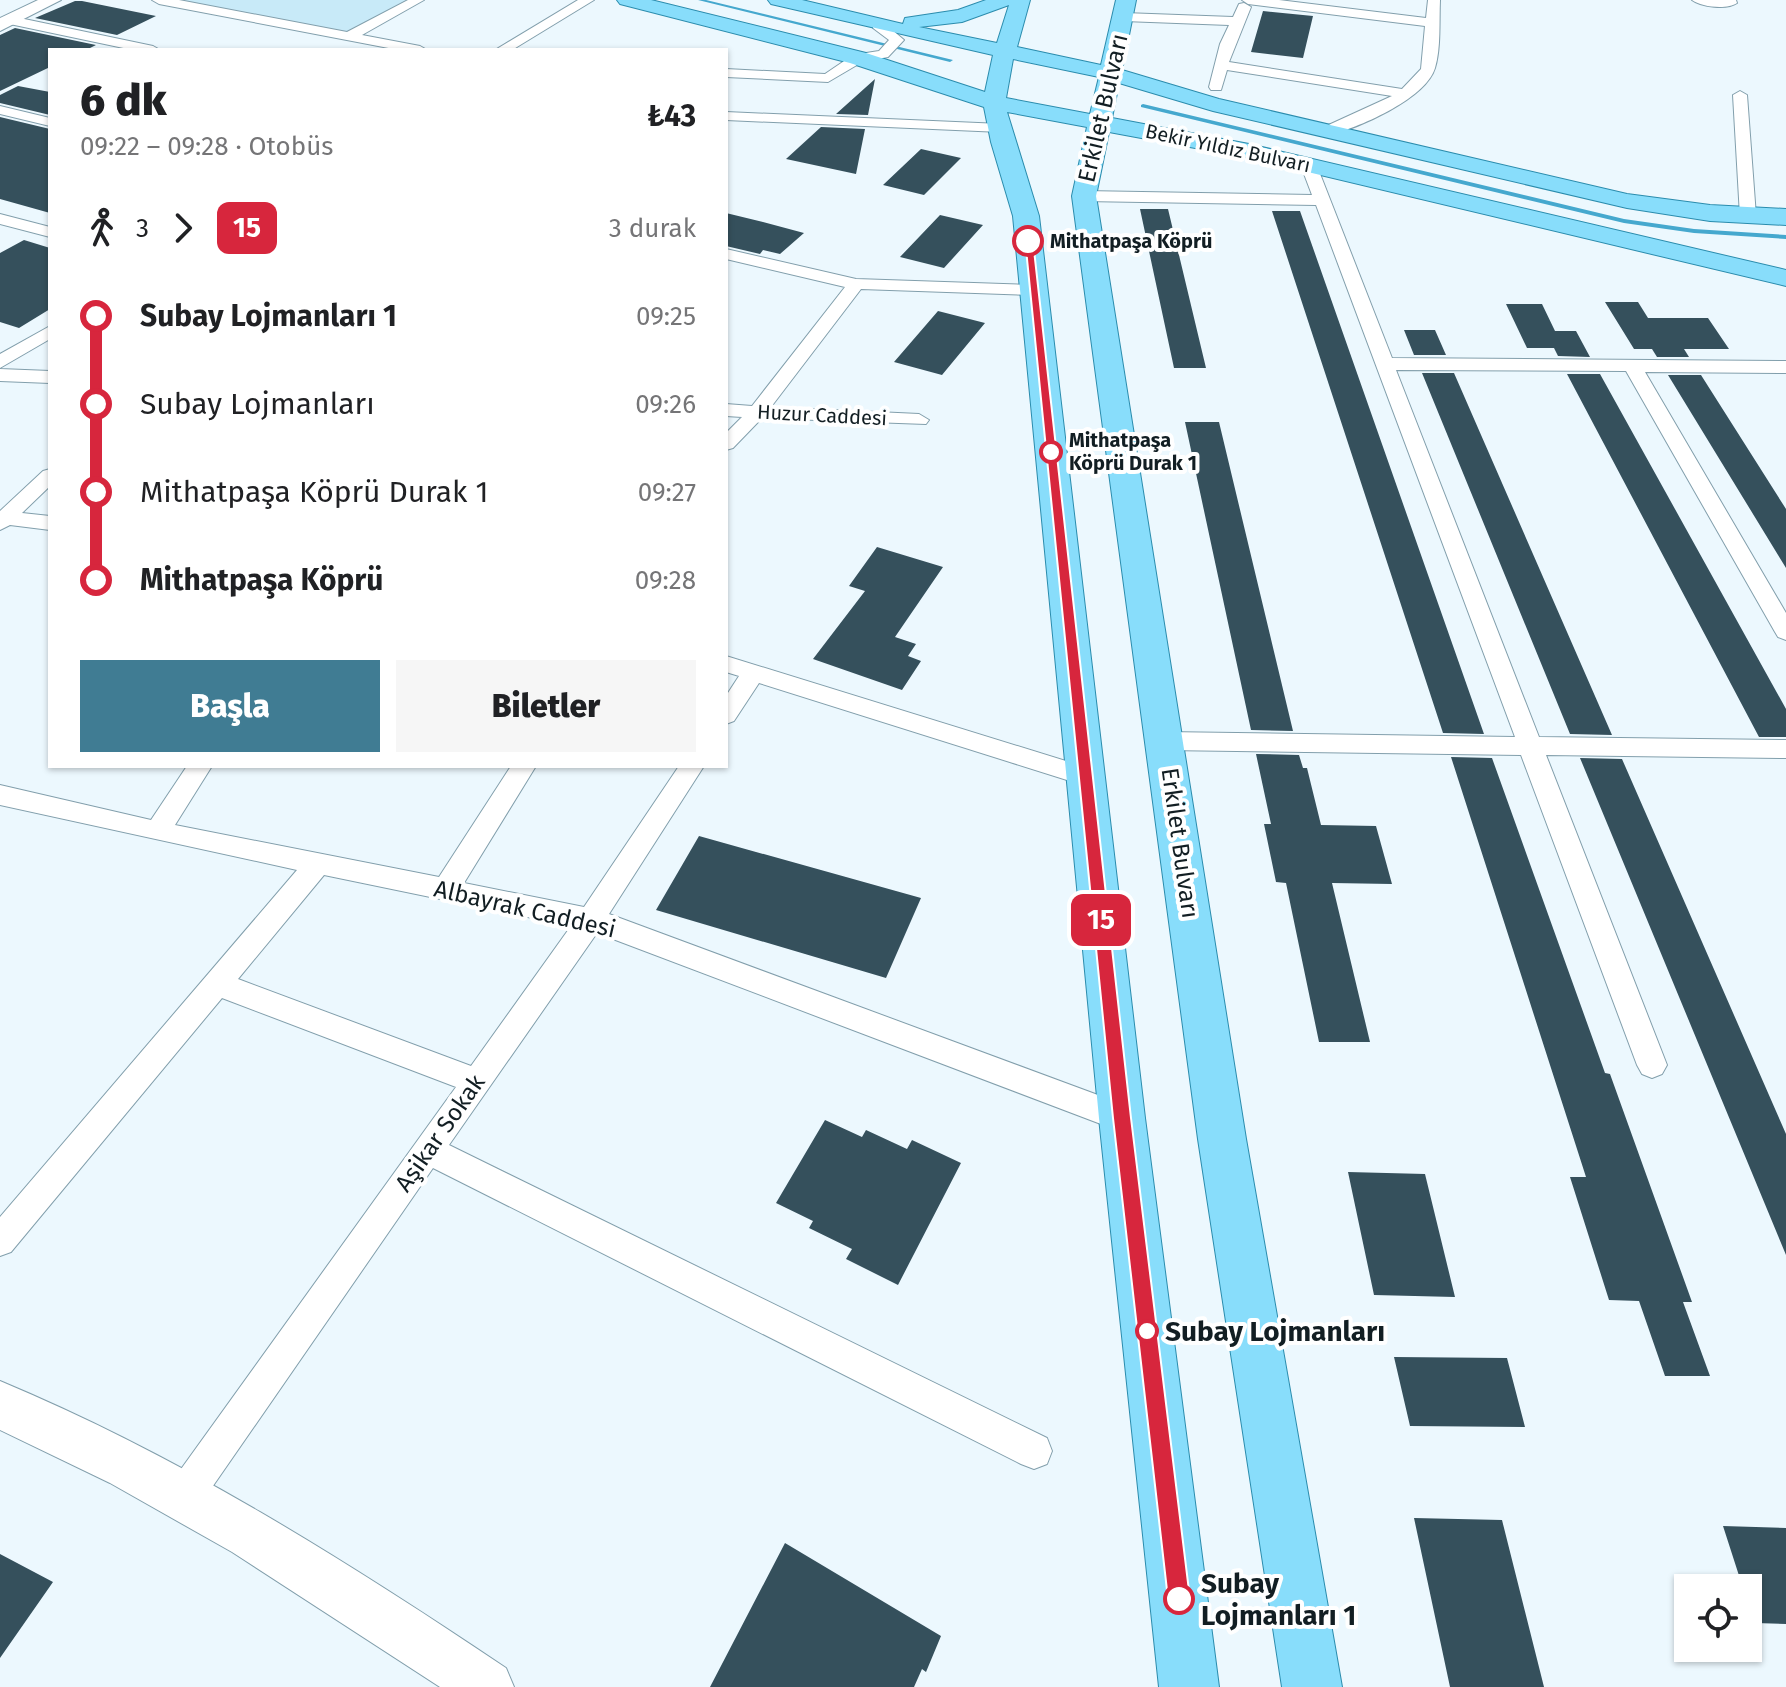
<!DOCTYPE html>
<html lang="tr">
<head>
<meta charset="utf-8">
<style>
  :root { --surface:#fff; --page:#f6f6f6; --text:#202124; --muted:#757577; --accent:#407c93 }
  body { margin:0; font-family:"Fira Sans",sans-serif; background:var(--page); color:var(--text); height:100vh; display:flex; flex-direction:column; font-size:30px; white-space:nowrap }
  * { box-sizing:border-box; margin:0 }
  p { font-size:26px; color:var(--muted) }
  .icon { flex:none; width:44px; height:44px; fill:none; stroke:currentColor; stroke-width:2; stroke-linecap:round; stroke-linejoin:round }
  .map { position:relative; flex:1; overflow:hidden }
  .details { position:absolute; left:48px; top:48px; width:680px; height:720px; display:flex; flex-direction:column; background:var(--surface); border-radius:0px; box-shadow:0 2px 6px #0004 }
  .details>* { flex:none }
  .badge { padding:0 16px; border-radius:12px; font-size:28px; line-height:52px }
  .buttons { position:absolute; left:1674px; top:1574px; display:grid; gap:16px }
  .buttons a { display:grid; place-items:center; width:88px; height:88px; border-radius:0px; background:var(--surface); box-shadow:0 2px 6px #0004; font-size:40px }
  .map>.badge { position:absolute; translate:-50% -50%; box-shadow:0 0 0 4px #fff }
  .legs { display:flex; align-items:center; gap:12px; height:88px; padding:0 32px; font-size:26px }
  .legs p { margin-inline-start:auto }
  .head { display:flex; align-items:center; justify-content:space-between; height:136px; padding:0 32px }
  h1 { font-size:44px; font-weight:800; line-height:60px }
  .button { display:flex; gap:16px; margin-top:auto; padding:16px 32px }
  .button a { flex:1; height:92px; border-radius:0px; background:var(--accent); color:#fff; font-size:32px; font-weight:800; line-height:92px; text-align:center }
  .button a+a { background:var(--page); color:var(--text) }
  ul { padding:0 32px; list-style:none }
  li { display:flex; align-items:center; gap:28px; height:88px; font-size:30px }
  li i { display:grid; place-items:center; width:12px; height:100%; margin:0 10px; background:currentColor }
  li i::after { content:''; width:20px; height:20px; margin:-10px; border:6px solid; border-radius:50%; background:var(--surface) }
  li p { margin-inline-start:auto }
  li:first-child i { background:linear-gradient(#0000 50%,currentColor 0) }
  li:last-child i { background:linear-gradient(currentColor 50%,#0000 0) }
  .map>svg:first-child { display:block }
</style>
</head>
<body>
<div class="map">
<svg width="1786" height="1687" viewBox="0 0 1786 1687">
  <rect width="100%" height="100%" fill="#ecf8fe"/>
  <!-- green -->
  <path fill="#c8eaf8" d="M 182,0 L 418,0 L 351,36 Z"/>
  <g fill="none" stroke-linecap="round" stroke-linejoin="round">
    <!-- stream -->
    <path fill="#45a8ce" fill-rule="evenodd" d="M 698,0 L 706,0 L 953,60 L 950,62 Z
      M 1143,104 L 1624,219 L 1694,229 L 1786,235 L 1786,239 L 1694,233 L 1624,223 L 1141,107 L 1141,105 Z"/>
  </g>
  <!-- building -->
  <path fill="#35505c" d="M 75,1 L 82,1 L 156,16 L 117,35 L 35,18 Z
    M 1263,11 L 1313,16 L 1303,58 L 1251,52 Z
    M 15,28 L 96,45 L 86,50 L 50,50 L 50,67 L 0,91 L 0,35 Z
    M 875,79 L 868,115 L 836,114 Z
    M 18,86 L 50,92 L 50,115 L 0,103 L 0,95 Z
    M 0,117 L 50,129 L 50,213 L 0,199 Z
    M 821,127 L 865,129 L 856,174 L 786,159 Z
    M 921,149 L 961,158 L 924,195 L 883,185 Z
    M 1140,209 L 1168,209 L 1206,368 L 1174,368 Z
    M 1272,211 L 1300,211 L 1484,734 L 1443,733 Z
    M 726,213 L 763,222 L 804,233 L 780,254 L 763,250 L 760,254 L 726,246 Z
    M 940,215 L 983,225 L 944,268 L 900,257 Z
    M 24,240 L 50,248 L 50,309 L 19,328 L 0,322 L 0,253 Z
    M 1605,302 L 1638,302 L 1648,318 L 1708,318 L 1729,349 L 1684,349 L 1689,357 L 1657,357 L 1652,349 L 1634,349 Z
    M 1506,304 L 1542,304 L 1555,331 L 1576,331 L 1590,357 L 1558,356 L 1554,348 L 1527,348 Z
    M 938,311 L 985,323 L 942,375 L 894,362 Z
    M 1404,330 L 1435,330 L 1446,355 L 1414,355 Z
    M 1422,373 L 1454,373 L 1612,735 L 1570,734 Z
    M 1567,374 L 1600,374 L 1786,709 L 1786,737 L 1759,737 Z
    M 1668,375 L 1701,375 L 1786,509 L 1786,568 Z
    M 1185,422 L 1219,422 L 1293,731 L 1251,730 Z
    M 877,547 L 943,567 L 895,637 L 916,644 L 908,656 L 921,661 L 902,690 L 813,659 L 865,591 L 849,586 Z
    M 1256,754 L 1299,755 L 1303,768 L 1307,768 L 1321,825 L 1376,826 L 1392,884 L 1332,883 L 1370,1042 L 1319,1042 L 1286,883 L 1276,882 L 1264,824 L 1271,824 Z
    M 1451,757 L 1492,758 L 1605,1073 L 1610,1074 L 1692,1302 L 1683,1302 L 1710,1376 L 1665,1376 L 1639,1301 L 1609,1300 L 1570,1177 L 1586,1177 Z
    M 1580,758 L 1622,759 L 1786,1134 L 1786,1255 Z
    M 699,836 L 921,898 L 886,978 L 656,910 Z
    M 825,1120 L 862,1137 L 866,1130 L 907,1149 L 912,1140 L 961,1163 L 898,1285 L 846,1259 L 852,1249 L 809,1228 L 813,1221 L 776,1203 Z
    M 1348,1172 L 1425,1174 L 1455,1297 L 1374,1295 Z
    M 1394,1357 L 1507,1358 L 1525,1427 L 1410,1426 Z
    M 1414,1518 L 1502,1520 L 1544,1687 L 1450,1687 Z
    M 1723,1526 L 1786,1528 L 1786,1624 L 1755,1623 L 1748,1602 L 1748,1588 L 1743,1588 Z
    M 785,1543 L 941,1636 L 926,1672 L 922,1669 L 914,1687 L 710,1687 Z
    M 0,1554 L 53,1582 L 0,1658 Z"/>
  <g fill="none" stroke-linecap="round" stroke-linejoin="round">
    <!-- street casing -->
    <g stroke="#829fac" stroke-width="2">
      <path id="street" d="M 152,0 L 179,0 L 347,32 L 408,0 L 424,0 L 362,35 L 420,46 L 427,50 L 399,50 L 159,4 Z
        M 578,0 L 594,0 L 512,50 L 495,50 Z
        M 1242,0 L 1279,0 L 1426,18 L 1428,0 L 1440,0 C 1439,21 1441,48 1435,68 C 1425,100 1357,128 1327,136 L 1322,134 L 1322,128 L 1392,96 L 1227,70 L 1221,90 L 1211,90 L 1209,87 L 1220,44 L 1229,25 L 1124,21 L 1117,17 L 1124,13 L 1233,17 L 1239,4 L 1244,3 L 1251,7 L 1229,62 L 1402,89 L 1421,69 L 1425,26 L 1248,4 Z
        M 1692,0 L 1736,0 L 1737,3 C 1727,10 1701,7 1692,0 Z
        M 10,16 L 153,46 L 160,50 L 133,50 L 5,23 L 5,17 Z
        M 873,22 L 883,22 L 904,40 L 888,57 L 862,62 L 828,82 L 726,77 L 726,69 L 825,74 L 853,55 L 879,51 L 889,40 L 873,28 Z
        M 1740,91 L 1747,95 L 1756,216 L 1748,221 L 1740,216 L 1733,95 Z
        M 0,106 L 50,118 L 50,126 L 0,114 Z
        M 726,112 L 1001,124 L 1008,128 L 1001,132 L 726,120 Z
        M 1309,161 L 1317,166 L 1392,358 L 1786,361 L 1786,373 L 1645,372 L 1786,613 L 1786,640 L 1778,637 L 1775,632 L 1626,371 L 1396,370 L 1539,737 L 1786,740 L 1786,758 L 1546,755 L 1667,1065 L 1662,1074 L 1652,1078 L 1642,1074 L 1637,1065 L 1521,755 L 1165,750 L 1156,747 L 1153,741 L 1156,735 L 1165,732 L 1515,737 L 1316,205 L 1084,201 L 1076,196 L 1084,191 L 1312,195 L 1301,166 Z
        M 0,214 L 50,227 L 50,237 L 0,224 Z
        M 726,249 L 856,279 L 1034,285 L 1043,290 L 1034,295 L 861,289 L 771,407 L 919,414 L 929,420 L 926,424 L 762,418 L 733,448 L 726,450 L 726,433 L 742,417 L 726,416 L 726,404 L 752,406 L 845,287 L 726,259 Z
        M 50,326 L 50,339 L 0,368 L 0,354 Z
        M 0,369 L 50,371 L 50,383 L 0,381 Z
        M 50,469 L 50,486 L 22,513 L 50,516 L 50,530 L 10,525 L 0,530 L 0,511 L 43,471 Z
        M 726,656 L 1095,770 L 1098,777 L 1095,784 L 1086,786 L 759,683 L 734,721 L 726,724 L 726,696 L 739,676 L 726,672 Z
        M 187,766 L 212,766 L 175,825 L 439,877 L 511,766 L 536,766 L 464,883 L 584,907 L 679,766 L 704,766 L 609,914 L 1133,1108 L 1137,1118 L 1133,1128 L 1122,1132 L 597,933 L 449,1145 L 1047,1438 L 1052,1451 L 1047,1464 L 1034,1469 L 1021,1464 L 433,1168 L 197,1509 L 184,1514 L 171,1509 L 166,1496 L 171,1483 L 456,1087 L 222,998 L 11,1252 L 0,1256 L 0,1217 L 297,870 L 0,805 L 0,785 L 151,820 ZM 324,875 L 571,926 L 471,1066 L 238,979 Z"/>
    </g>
    <!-- secondary casing -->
    <g stroke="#829fac" stroke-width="2">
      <path id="secondary" d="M 38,0 L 61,0 L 0,31 L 0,18 Z
        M 0,1381 C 180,1456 345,1560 506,1668 L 514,1687 L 440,1687 L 232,1552 L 110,1483 L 0,1430 Z"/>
    </g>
    <!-- primary casing -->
    <g stroke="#2b8cad" stroke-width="2">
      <path id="primary" d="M 617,0 L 651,0 L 866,53 L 985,92 L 993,55 L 771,4 L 768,0 L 802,0 L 903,24 L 905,18 L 958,10 L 986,0 L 1030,0 L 1017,47 L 1101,65 L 1116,0 L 1136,0 L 1122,70 L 1219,99 L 1627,194 L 1710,205 L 1786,209 L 1786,225 L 1710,221 L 1627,208 L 1213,111 L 1119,83 L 1112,118 L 1249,144 L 1786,270 L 1786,286 L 1249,158 L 1109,132 L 1096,196 L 1246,1139 L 1342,1687 L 1282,1687 L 1198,1139 L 1072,196 L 1087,127 L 1007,112 L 1039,216 L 1145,1118 L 1219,1687 L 1159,1687 L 1099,1118 L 1013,216 L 991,142 L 984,107 L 850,63 L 620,4 ZM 1009,5 L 997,43 L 919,27 L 962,22 ZM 1013,59 L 1099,77 L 1090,114 L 1006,98 Z"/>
    </g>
    <!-- street -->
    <use href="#street" fill="#fff" fill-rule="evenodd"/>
    <!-- secondary -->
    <use href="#secondary" fill="#fff" fill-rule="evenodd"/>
    <!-- primary -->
    <use href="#primary" fill="#88ddfb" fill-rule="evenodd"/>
  </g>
  <!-- line-1 -->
  <path fill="#d7263d" stroke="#fff" stroke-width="2" d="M 1025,239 L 1033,241 L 1131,1118 L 1190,1599 L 1187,1607 L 1179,1610 L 1171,1607 L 1168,1599 L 1113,1118 Z"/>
  <!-- markers -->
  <g fill="#fff" stroke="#d7263d" stroke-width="4">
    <circle cx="1028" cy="241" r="14"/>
    <circle cx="1051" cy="452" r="10"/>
    <circle cx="1147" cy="1331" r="10"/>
    <circle cx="1179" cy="1599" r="14"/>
  </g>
  <g text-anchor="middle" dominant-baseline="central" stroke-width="8" stroke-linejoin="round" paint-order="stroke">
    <!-- far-street labels -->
    <g font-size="20" fill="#121e23" stroke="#fff">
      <text transform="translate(1228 148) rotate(12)">Bekir Yıldız Bulvarı</text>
      <text transform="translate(822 415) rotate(3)">Huzur Caddesi</text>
    </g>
    <!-- far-stop labels -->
    <g font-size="20" font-weight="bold" fill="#121e23" stroke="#fff" text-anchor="start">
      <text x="1050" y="241">Mithatpaşa Köprü</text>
      <text x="1069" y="440">Mithatpaşa<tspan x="1069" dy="23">Köprü Durak 1</tspan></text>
    </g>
    <!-- street labels -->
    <g font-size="24" fill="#121e23" stroke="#fff">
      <text transform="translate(1103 108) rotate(-77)">Erkilet Bulvarı</text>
      <text transform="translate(1180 843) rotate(82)">Erkilet Bulvarı</text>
      <text transform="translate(525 909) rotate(13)">Albayrak Caddesi</text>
      <text transform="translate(440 1133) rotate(-55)">Aşikar Sokak</text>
    </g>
    <!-- near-stop labels -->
    <g font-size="28" font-weight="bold" fill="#121e23" stroke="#fff" text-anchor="start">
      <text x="1165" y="1331">Subay Lojmanları</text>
      <text x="1201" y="1583">Subay<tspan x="1201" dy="32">Lojmanları 1</tspan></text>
    </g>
  </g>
</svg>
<div class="buttons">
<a><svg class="icon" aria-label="locate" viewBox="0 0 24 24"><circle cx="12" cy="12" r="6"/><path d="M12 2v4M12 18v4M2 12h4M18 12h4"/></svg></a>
</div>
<b class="badge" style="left:1101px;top:920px;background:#d7263d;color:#fff">15</b>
<section class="details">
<div class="head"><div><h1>6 dk</h1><p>09:22 – 09:28 · Otobüs</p></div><b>₺43</b></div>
<div class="legs"><svg class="icon" aria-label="walk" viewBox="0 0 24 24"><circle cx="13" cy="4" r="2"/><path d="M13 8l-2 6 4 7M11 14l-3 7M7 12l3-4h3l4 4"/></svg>3<svg class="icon" aria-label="forward" viewBox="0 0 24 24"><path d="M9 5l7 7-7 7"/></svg><b class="badge" style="background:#d7263d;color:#fff">15</b><p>3 durak</p></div>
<ul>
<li><i style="color:#d7263d"></i><b>Subay Lojmanları 1</b><p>09:25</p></li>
<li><i style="color:#d7263d"></i><span>Subay Lojmanları</span><p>09:26</p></li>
<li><i style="color:#d7263d"></i><span>Mithatpaşa Köprü Durak 1</span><p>09:27</p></li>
<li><i style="color:#d7263d"></i><b>Mithatpaşa Köprü</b><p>09:28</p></li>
</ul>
<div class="button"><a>Başla</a><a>Biletler</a></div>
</section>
</div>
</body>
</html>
